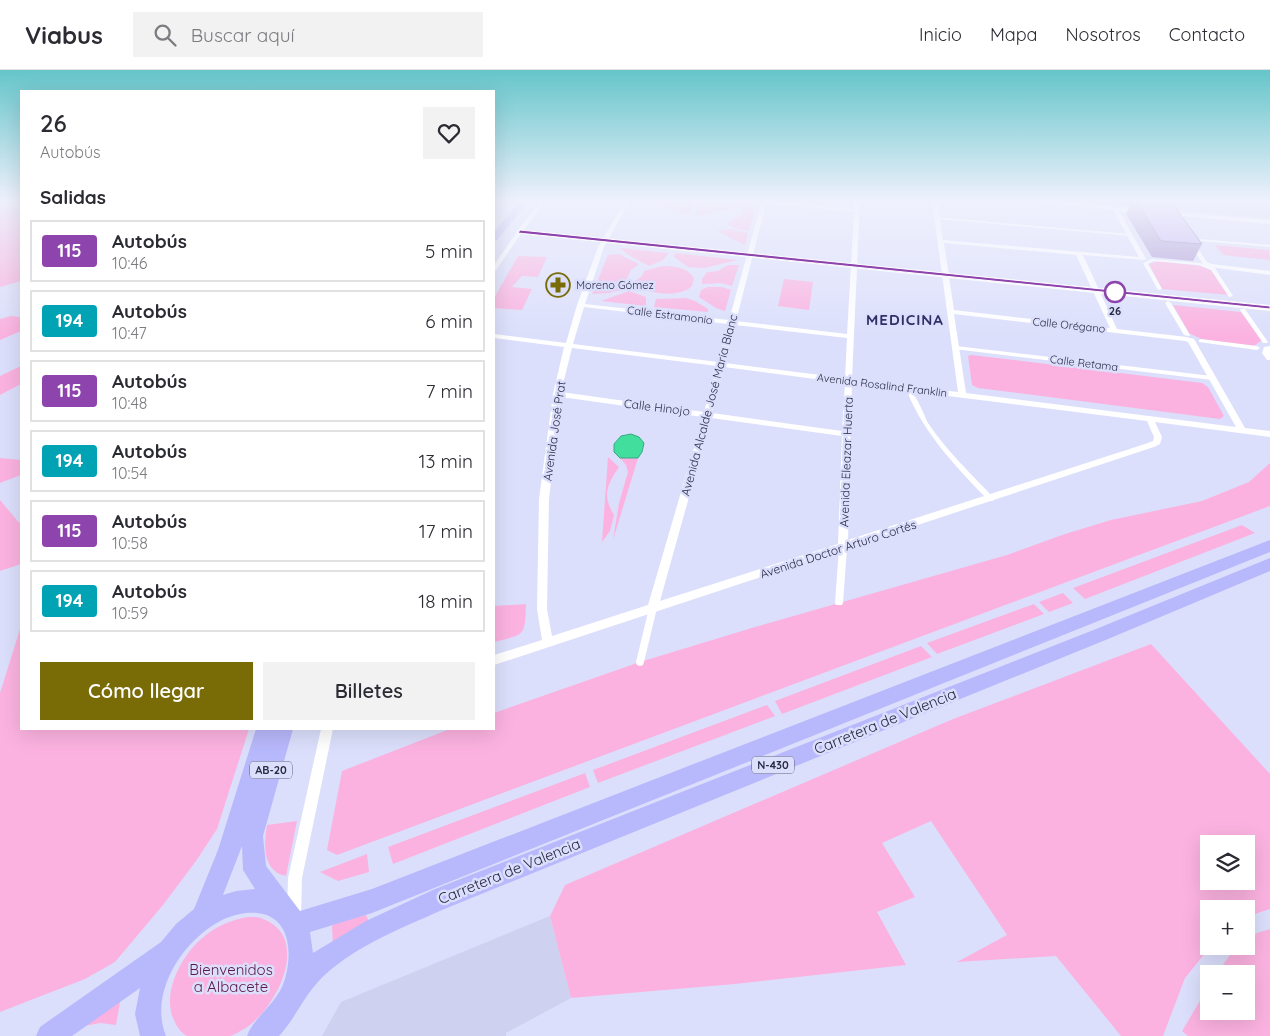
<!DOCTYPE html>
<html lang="es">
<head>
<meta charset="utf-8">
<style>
  :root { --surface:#fff; --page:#f2f2f3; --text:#2b2b33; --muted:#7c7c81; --line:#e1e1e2; --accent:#796c07 }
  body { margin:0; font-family:Quicksand,sans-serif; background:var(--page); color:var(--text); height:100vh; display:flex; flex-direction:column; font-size:19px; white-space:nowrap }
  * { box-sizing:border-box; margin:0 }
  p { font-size:16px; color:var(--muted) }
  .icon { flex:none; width:28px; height:28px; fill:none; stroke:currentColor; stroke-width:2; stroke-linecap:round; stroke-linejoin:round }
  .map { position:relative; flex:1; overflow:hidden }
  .side { position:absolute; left:20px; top:20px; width:475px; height:640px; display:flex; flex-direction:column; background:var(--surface); border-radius:0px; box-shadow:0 5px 20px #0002 }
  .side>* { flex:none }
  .badge { padding:0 10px; border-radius:4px; font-size:18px; line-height:32px }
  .buttons { position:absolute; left:1200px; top:765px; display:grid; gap:10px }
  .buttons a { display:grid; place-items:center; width:55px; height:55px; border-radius:0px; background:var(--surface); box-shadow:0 5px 20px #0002; font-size:25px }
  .map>.badge { position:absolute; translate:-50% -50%; box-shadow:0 0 0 2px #fff }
  h2 { padding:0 20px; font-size:19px; line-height:45px }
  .round { display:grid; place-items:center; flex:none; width:52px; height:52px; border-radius:0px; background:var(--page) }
  .head { display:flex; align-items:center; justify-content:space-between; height:85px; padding:0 20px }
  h1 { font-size:24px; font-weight:600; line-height:38px }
  .button { display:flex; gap:10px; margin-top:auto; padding:10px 20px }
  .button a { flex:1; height:58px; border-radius:0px; background:var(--accent); color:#fff; font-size:20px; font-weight:600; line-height:58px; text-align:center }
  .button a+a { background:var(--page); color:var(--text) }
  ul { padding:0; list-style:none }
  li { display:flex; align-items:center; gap:15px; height:62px; margin:0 10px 8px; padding:0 10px; border:2px solid var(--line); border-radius:0px }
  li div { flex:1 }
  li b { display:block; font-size:19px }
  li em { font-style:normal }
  li .badge { min-width:55px; font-weight:700; text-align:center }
  header { display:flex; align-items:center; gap:30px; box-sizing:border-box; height:70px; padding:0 25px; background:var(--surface); border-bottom:1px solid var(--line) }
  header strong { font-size:24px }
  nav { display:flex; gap:28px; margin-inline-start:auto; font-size:18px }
  .search { width:350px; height:45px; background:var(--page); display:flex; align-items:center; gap:12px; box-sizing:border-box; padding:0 18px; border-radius:0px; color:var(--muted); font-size:19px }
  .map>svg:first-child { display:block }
</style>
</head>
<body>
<header>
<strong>Viabus</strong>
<div class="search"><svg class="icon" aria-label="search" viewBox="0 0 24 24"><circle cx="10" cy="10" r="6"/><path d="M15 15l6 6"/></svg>Buscar aquí</div>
<nav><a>Inicio</a><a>Mapa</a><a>Nosotros</a><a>Contacto</a></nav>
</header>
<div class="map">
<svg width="1270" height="966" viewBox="0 0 1270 966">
  <rect width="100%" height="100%" fill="#dcdffb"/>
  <!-- built -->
  <path fill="#ced1ef" d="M 1067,131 L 1270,131 L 1270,148 Z
    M 550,846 L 571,928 L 506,963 L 506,966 L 322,966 L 341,932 Z"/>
  <!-- green -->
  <path fill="#fbb2e0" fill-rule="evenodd" d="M 0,131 L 21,131 L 21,211 L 0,217 Z
    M 659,131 L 693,131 L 690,144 L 684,144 Z
    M 701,131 L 752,134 L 698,146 L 695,144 Z
    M 750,137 L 755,138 L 749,161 L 737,159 L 728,155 L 729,151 L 741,146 L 742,139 Z
    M 730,159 L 748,163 L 745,175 L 717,161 Z
    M 1215,175 L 1269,180 L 1270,190 L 1223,185 Z
    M 620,178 L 669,183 L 663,190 L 649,196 L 630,186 Z
    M 675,183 L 738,190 L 704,198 L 688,197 L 674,187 Z
    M 619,184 L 639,194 L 631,200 L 621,220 L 609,223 L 592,224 L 608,185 Z
    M 518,186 L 547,187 L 538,207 L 522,206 L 512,217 L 532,219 L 522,240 L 494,238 L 494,228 Z
    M 1158,191 L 1201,196 L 1213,201 L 1230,225 L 1162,219 L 1149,194 Z
    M 728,195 L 739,195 L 732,216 L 721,213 L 702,214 L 702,209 L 707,202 L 718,201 Z
    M 662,196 C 674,196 687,197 694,208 L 692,216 C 680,228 650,224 636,216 L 635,211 L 642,206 L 644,201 Z
    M 784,209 L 813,212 L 809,240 L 778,236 Z
    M 708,217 L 722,217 L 731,220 L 725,241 L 716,238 L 699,227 L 701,220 Z
    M 629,221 L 646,227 L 646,236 L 601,231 Z
    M 686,228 L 695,231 L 708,239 L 708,242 L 654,237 L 656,229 Z
    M 1173,235 L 1241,242 L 1262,270 L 1254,276 L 1204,270 L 1195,266 L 1189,263 Z
    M 11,246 L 21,247 L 21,261 L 0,270 L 0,249 Z
    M 972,285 L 1202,313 L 1208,317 L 1224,346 L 1220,349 L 978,318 L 972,315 L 968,286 Z
    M 21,296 L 21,314 L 0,325 L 0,306 Z
    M 608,387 L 619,397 C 607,415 602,425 614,445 L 610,461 L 602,472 Z
    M 0,388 L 21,390 L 21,405 L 0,413 Z
    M 620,388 L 638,388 L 613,470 L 619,433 L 628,402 L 626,395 Z
    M 1270,393 L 1270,436 L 337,785 L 327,780 L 342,701 L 450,659 L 494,659 L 494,643 L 640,592 L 755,557 L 1007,485 L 1065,464 L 1111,450 L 1202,431 L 1249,412 Z
    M 0,430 L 21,455 L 21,494 L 0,501 Z
    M 1242,455 L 1255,463 L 1085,529 L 1073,518 Z
    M 1063,523 L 1073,533 L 1049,542 L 1039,532 Z
    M 526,534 C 525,567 525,564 494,572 L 494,536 Z
    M 1034,534 L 1044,544 L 937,584 L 927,573 Z
    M 21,556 L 21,659 L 249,659 L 217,759 L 196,791 L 163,835 L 115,892 L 85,909 L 0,942 L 0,623 Z
    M 1151,574 L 1270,704 L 1270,839 L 1246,847 L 1246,839 L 1209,839 L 1209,876 L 1211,876 L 1185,908 L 1163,966 L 1121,966 L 1056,886 L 957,892 L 1007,865 L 931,751 L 882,773 L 915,827 L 877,842 L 906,895 L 735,914 L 571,928 L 550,846 L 565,815 L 953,649 ZM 1209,774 L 1246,774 L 1246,811 L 1209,811 Z
    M 921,576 L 932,587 L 782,644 L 775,631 Z
    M 767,635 L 775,646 L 598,713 L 593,700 Z
    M 585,703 L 590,717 L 393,794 L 388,777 Z
    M 297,751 L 286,806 C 283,805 277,804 275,801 C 262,791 265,768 267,755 Z
    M 367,784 L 369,802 L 338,811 L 320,802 Z
    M 366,845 L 369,852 L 333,876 L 332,856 L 335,853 Z
    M 248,847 C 253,847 259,847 263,849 C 313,868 275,941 244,959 C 240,961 235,965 230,966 C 217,966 201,966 187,966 C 182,963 180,961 177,956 C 159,929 179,889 200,870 C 214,857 230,850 248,847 Z
    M 1270,859 L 1270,966 L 1188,966 L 1182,961 L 1209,916 L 1209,941 L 1246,941 L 1246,904 L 1217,904 C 1224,894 1233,876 1246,876 L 1246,872 L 1257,863 Z
    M 121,927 L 116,955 L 100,953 L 84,956 Z"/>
  <!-- water -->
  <path fill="#41de9d" stroke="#3aa883" d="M 631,364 L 639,367 L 644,373 L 642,382 L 638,388 L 620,388 L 614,382 L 614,374 L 621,366 Z"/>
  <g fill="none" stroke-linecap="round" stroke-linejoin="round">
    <!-- pedestrian -->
    <path fill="#fff" fill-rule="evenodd" d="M 936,147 L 1130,164 L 1132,165 L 1130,166 L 937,149 L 936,149 Z
      M 1188,168 L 1270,175 L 1270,177 L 1190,170 L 1188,169 Z
      M 1152,189 L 1200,193 L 1215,198 L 1233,226 L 1229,227 L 1211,200 L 1199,195 L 1153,191 L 1148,194 L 1162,219 L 1158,220 L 1143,193 Z
      M 1168,231 L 1171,233 L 1190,265 L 1189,266 L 1184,265 L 1165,233 Z
      M 1241,239 L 1245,239 L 1268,272 L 1267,273 L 1263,273 L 1240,240 Z
      M 1201,269 L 1257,276 L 1260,278 L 1257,280 L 1199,272 L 1199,270 Z
      M 956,276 L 1212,306 L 1215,308 L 1212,310 L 954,279 L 953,278 Z
      M 911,322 C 917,326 924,345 928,353 C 946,380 971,404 993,427 L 994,429 L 993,431 L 989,431 C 957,398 926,366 908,324 Z
      M 843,475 L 847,478 L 843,533 L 842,535 L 836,535 L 835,533 L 839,478 Z
      M 653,535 L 656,536 L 657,538 L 644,592 L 643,595 L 640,596 L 637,595 L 636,592 L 649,538 L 650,536 Z"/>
    <!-- minor -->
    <path fill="#fff" fill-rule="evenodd" d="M 542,131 L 547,131 L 525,158 L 496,200 L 494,201 L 494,195 L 521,156 Z
      M 625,131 L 630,131 L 604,177 L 585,234 L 729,250 L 761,134 L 746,131 L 770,131 L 854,139 L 854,131 L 860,131 L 852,309 L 958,322 L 932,131 L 938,131 L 943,170 L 1139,187 L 1113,140 L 1021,131 L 1046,131 L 1141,140 L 1141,142 L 1139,143 L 1119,141 L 1146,189 L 1145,190 L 1083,185 L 1117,259 L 1187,267 L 1194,269 L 1245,358 L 1270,361 L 1270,367 L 1155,352 L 1162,367 L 1160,374 L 1154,377 L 848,478 L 847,481 L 840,481 L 494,595 L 494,585 L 542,570 L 537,539 L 539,429 L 553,324 L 564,277 L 494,268 L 494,264 L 566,273 L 577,235 L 598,177 ZM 766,134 L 854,142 L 847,264 L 736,251 ZM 944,173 L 1076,185 L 1110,258 L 954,240 ZM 584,237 L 728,254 L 718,292 L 573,274 ZM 954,244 L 1185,271 L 1188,272 L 1236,357 L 966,323 ZM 735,255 L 847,268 L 845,308 L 725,293 ZM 572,278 L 717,296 L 704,342 L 561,322 ZM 724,297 L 845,313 L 842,361 L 712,343 ZM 852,314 L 1147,351 L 1154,367 L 1153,371 L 1148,373 L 848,470 ZM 561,327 L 703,347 L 648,535 L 552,566 L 547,539 L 549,429 ZM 711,348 L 842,366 L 838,474 L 660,531 Z
      M 1169,142 L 1270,150 L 1270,154 L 1167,145 L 1167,143 Z
      M 1189,171 L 1193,171 L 1207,192 L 1212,194 L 1270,201 L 1270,205 L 1209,197 L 1203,194 L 1188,172 Z
      M 1270,276 L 1270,290 L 1267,290 L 1262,283 L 1264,277 Z
      M 321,659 L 333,659 L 302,808 L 301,846 L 299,851 L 294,853 L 289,851 L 287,846 L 288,808 Z"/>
    <!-- tertiary -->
    <path fill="#fff" fill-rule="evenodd" d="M 517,160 L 1270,235 L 1270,241 L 520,164 L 517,164 Z"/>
    <!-- primary -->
    <path fill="#b8b8fc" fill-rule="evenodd" d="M 520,131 L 529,131 L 497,170 L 494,171 L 494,162 Z
      M 1270,470 L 1270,482 L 372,843 L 310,862 L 313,883 L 366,851 L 435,819 L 1096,559 L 1270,488 L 1270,501 L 1108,569 L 442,840 C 400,859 349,878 317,913 C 302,930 294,950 279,966 L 247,966 C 255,945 277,935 285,909 C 294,877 288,839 246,843 C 238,844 231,846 224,849 C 184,868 148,922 166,966 L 140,966 L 135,944 L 140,918 L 72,966 L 36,966 L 40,957 L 161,872 L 176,854 L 194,839 L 218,780 L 256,659 L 293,659 L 263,766 L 266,796 L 300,841 L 372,819 ZM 242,776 L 243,800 L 255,819 L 236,821 L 223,825 Z"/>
  </g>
  <!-- wall -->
  <path fill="#a995ce" d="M 1090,131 L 1132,131 L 1130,135 Z
    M 1132,131 L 1159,131 L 1202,174 L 1193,191 L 1152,187 L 1126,144 Z"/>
  <!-- building -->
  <path fill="#c5adef" stroke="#8a79a7" d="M 1136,131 L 1159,131 L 1172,133 L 1202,174 L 1161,171 Z"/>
  <!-- sky -->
  <linearGradient id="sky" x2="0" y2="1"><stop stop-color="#65c5ca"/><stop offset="0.49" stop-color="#eff1fd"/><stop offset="1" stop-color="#eff1fd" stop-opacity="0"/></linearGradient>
  <rect width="1270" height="267" fill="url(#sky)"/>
  <!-- line -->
  <path fill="#8e44ad" stroke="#fff" d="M 520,160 L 1270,236 L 1270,239 L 518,163 Z"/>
  <!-- icons -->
  <defs>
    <g id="pharmacy-ring" transform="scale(1.25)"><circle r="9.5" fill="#dcdffb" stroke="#796c07" stroke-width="1.5"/><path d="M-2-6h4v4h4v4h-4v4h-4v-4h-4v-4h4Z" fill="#796c07"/></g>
  </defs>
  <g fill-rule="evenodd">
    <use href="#pharmacy-ring" x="558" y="215"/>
  </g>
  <!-- markers -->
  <circle fill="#fff" stroke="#8e44ad" stroke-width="2.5" cx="1115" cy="222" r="10"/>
  <g text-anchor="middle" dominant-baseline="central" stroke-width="5" stroke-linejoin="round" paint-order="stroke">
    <!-- far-poi labels -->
    <g font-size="11" fill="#292a45" stroke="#dcdffb" text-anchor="start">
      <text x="576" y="215">Moreno Gómez</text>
    </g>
    <!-- far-stop labels -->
    <g font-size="11" font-weight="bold" fill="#292a45" stroke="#dcdffb">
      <text x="1115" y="241">26</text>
    </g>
    <!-- far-street labels -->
    <g font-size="11" fill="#292a45" stroke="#dcdffb">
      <text transform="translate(670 245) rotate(7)">Calle Estramonio</text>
      <text transform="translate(1069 255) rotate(6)">Calle Orégano</text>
      <text transform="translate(1084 293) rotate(7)">Calle Retama</text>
      <text transform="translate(882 315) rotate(7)">Avenida Rosalind Franklin</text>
    </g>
    <!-- shield labels -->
    <g fill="#dcdffb" stroke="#5f607c" stroke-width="1">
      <rect x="752" y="686.5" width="42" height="17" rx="4"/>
      <rect x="250" y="691.5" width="42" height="17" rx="4"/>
    </g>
    <g font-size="11" font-weight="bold" fill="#292a45">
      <text x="773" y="695">N-430</text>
      <text x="271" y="700">AB-20</text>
    </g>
    <!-- street labels -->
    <g font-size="12" fill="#292a45" stroke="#dcdffb">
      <text transform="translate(709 335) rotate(-75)">Avenida Alcalde José María Blanc</text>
      <text transform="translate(657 337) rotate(7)">Calle Hinojo</text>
      <text transform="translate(554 361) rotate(-82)">Avenida José Prat</text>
      <text transform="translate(846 392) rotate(-88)">Avenida Eleazar Huerta</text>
      <text transform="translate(838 479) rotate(-18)">Avenida Doctor Arturo Cortés</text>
    </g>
    <!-- far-district labels -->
    <g font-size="15" font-weight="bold" letter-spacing="1" fill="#302f66" stroke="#dcdffb">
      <text x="905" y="249">MEDICINA</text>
    </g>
    <!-- near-street labels -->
    <g font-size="15" fill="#292a45" stroke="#dcdffb">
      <text transform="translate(885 651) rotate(-22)">Carretera de Valencia</text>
      <text transform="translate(509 801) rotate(-22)">Carretera de Valencia</text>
    </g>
    <!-- near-park labels -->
    <g font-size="15" fill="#5a1747" stroke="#dcdffb">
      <text x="231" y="899">Bienvenidos<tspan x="231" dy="17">a Albacete</tspan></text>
    </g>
  </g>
</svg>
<div class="buttons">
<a><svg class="icon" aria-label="layers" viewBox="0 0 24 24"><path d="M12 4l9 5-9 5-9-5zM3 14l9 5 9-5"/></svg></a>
<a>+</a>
<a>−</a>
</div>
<section class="side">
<div class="head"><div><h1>26</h1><p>Autobús</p></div><a class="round"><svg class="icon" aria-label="heart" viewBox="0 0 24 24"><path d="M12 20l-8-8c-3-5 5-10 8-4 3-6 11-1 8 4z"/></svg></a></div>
<h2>Salidas</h2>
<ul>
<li><span class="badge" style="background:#8e44ad;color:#fff">115</span><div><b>Autobús</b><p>10:46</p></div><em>5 min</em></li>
<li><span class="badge" style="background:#00a3b4;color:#fff">194</span><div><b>Autobús</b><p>10:47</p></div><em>6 min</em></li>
<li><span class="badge" style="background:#8e44ad;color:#fff">115</span><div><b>Autobús</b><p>10:48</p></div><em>7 min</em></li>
<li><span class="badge" style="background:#00a3b4;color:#fff">194</span><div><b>Autobús</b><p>10:54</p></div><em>13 min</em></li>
<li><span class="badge" style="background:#8e44ad;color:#fff">115</span><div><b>Autobús</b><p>10:58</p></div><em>17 min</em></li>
<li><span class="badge" style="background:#00a3b4;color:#fff">194</span><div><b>Autobús</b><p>10:59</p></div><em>18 min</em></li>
</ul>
<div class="button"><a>Cómo llegar</a><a>Billetes</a></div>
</section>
</div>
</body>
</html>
